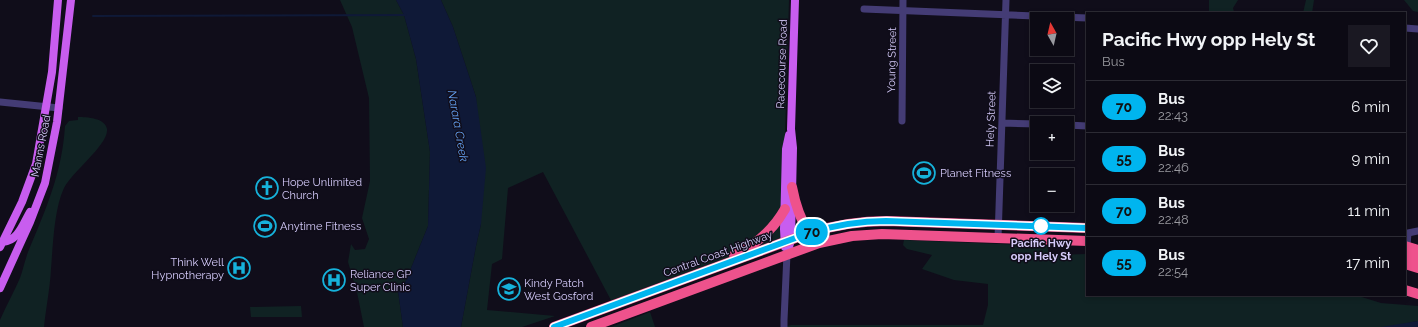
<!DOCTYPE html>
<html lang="en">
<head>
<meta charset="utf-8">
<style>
  :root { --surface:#0c0a14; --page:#1a1822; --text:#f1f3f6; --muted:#9a9aa0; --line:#2c2b34 }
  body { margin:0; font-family:Raleway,sans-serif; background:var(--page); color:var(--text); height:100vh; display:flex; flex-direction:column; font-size:15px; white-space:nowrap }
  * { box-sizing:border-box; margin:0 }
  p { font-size:13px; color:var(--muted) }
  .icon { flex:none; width:22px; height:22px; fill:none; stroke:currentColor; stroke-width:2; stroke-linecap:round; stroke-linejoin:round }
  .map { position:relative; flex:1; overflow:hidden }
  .side { position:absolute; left:1086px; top:12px; width:320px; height:284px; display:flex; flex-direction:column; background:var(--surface); border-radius:0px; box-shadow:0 2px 6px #0003,0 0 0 1px var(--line) }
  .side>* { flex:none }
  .badge { padding:0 8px; border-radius:13px; font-size:14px; line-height:26px }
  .needle { width:26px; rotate:352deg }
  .fabs { position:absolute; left:1030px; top:12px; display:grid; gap:8px }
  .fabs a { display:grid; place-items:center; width:44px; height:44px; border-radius:0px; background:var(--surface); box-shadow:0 2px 6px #0003,0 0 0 1px var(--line); font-size:20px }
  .map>.badge { position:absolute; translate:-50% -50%; box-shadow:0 0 0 2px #fff }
  .round { display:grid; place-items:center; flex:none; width:42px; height:42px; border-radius:0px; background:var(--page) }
  .summary { display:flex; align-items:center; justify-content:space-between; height:68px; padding:0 16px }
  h1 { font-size:19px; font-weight:700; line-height:30px }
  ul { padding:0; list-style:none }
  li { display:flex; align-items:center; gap:12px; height:52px; padding:0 16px; border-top:1px solid var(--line) }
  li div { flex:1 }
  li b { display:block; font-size:15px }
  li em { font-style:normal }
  li .badge { min-width:44px; font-weight:700; text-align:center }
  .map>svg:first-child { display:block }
</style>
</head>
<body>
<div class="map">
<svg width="1418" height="327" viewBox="0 0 1418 327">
  <rect width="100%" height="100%" fill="#100d1a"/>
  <!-- green -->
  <path fill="#102223" d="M 340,0 L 396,0 L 404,15 L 416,59 L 430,152 L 428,226 L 405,283 L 398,291 L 403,327 L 364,327 L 357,292 L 348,262 L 351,244 L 355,250 L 365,249 L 369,239 L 362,218 L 370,181 L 369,98 L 352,27 Z
    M 441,0 L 789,0 L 782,238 L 613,304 L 543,172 L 508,188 L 502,259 L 492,264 L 487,310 L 555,316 L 522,327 L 461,327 L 476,246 L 481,224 L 476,97 L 453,27 Z
    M 1209,0 L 1238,0 L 1233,8 L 1234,12 L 1209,11 Z
    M 1306,0 L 1314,0 L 1312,13 L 1303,13 Z
    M 1404,0 L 1418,0 L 1418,12 L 1413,11 Z
    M 78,117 C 87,117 105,118 107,129 C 109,144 72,172 64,188 C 54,209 53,245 51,269 C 50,288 46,308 44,327 L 0,327 L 0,320 C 6,306 14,292 20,278 C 23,270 25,260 28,252 C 46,209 62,173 65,126 L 69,121 L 78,120 Z
    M 904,240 L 1048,246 L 1048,257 L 1054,255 L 1087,254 L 1087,295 L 1355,295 L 1381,303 L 1418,306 L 1418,321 L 1387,327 L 784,327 L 791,325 L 983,325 L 988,305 L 988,284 L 954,280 L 922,269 L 932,255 L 907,249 L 903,245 Z
    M 301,306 L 302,317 L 251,317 L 250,307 L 253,307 Z
    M 650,312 L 655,327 L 610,327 L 611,327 Z"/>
  <!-- water -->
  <path fill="#0f1937" d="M 396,0 L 441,0 L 453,27 L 476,97 L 486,168 L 481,224 L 476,246 L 461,327 L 403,327 L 398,291 L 398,284 L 405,283 L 428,226 L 430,152 L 416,59 L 404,15 Z
    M 1418,321 L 1418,327 L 1380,327 L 1381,327 Z"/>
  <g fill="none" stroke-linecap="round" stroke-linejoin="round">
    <!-- stream -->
    <path stroke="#0f1937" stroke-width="2" d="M 93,16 L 406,15"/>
    <!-- minor -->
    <path stroke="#443c75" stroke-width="7" d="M 864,9 L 1087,18
      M 1405,28 L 1418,29
      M 0,102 L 59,108
      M 902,121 L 903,0
      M 1002,123 L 1037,124
      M 1067,125 L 1087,126
      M 998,238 L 1006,0
      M 1407,246 L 1408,233 L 1418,231
      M 784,327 L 784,320 L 787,254"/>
    <!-- major -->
    <path stroke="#c85def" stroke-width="8" d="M 3,242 C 18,241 23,224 30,212
      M 0,247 L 22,202 L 36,164 L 52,72 L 58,0
      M 785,247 L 784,229 L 786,149 L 789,135
      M 787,254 L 791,240 L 793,148 L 791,129 L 795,0
      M 0,288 L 30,222 L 45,183 L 57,122 L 71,0"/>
    <!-- highway -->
    <path stroke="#ee528c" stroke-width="10" d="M 792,187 C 795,203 800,219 809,233
      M 1405,246 L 1418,250
      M 734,255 C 756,245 773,230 785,209
      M 1405,255 L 1418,260
      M 1405,264 L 1418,268
      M 1405,290 L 1418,294
      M 554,327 L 809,233 C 835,225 860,221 887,221 L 1087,228
      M 591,327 L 819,243 L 852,236 L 882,234 L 1087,241"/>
  </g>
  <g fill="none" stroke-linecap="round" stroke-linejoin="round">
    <!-- line casing -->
    <g stroke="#fff" stroke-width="9">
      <path id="line" d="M 554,327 L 809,233 C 835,225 860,221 886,221 L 1087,228"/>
    </g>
    <!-- line -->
    <use href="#line" stroke="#00b5ef" stroke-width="6"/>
  </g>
  <!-- icons -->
  <defs>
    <g id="stadium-ring" transform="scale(1.15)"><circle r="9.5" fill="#100d1a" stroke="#16b2db" stroke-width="1.5"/><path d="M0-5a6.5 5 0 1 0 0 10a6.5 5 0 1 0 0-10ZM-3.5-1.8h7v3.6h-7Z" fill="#16b2db"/></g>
    <g id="church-ring" transform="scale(1.15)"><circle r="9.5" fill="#100d1a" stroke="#16b2db" stroke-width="1.5"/><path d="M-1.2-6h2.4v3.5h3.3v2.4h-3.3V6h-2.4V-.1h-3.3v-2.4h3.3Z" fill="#16b2db"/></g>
    <g id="hospital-ring" transform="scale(1.15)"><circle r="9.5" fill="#100d1a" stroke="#16b2db" stroke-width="1.5"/><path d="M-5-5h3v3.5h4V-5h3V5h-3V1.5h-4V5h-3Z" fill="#16b2db"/></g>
    <g id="school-ring" transform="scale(1.15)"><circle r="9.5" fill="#100d1a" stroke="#16b2db" stroke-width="1.5"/><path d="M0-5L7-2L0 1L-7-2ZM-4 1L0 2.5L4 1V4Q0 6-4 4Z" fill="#16b2db"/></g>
  </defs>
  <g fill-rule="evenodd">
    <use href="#stadium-ring" x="924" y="173"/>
    <use href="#church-ring" x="267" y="188"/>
    <use href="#stadium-ring" x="265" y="226"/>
    <use href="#hospital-ring" x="239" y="268"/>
    <use href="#hospital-ring" x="334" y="280"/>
    <use href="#school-ring" x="509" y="289"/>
  </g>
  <!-- markers -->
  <circle fill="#fff" stroke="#00b5ef" stroke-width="2" cx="1041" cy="226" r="8"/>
  <g text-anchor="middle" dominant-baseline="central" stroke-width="3" stroke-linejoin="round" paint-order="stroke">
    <!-- street labels -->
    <g font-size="11" fill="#d5cbfa" stroke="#100d1a">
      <text transform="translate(892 60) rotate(-89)">Young Street</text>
      <text transform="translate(782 64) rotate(-88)">Racecourse Road</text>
      <text transform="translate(991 119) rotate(-88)">Hely Street</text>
      <text transform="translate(41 146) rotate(-79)">Manns Road</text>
      <text transform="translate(718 254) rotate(-20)">Central Coast Highway</text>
    </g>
    <!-- poi labels -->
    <g font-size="11" fill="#d5cbfa" stroke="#100d1a" text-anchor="start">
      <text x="940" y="173">Planet Fitness</text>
      <text x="282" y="182">Hope Unlimited<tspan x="282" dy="13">Church</tspan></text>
      <text x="280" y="226">Anytime Fitness</text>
      <text x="224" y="262" text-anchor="end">Think Well<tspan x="224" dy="13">Hypnotherapy</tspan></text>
      <text x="350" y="274">Reliance GP<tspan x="350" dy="13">Super Clinic</tspan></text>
      <text x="524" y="283">Kindy Patch<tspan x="524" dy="13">West Gosford</tspan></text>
    </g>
    <!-- stop labels -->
    <g font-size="11" font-weight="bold" fill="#d5cbfa" stroke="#100d1a">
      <text x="1041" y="243">Pacific Hwy<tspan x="1041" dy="13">opp Hely St</tspan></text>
    </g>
    <!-- water labels -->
    <g font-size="12" font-style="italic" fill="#639fef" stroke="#100d1a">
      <text transform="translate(458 126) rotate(80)">Narara Creek</text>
    </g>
  </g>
</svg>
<div class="fabs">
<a><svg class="needle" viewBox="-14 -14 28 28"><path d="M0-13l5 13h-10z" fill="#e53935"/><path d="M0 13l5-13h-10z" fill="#9a9aa0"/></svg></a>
<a><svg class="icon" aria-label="layers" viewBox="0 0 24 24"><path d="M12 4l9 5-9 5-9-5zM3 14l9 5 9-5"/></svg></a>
<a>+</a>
<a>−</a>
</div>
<b class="badge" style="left:812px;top:232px;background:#00b5ef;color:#111">70</b>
<section class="side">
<div class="summary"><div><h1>Pacific Hwy opp Hely St</h1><p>Bus</p></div><a class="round"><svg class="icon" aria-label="heart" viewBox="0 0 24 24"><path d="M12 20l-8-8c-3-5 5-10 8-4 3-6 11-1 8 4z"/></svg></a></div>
<ul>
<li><span class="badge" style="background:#00b5ef;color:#111">70</span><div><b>Bus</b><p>22:43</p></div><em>6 min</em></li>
<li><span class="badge" style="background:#00b5ef;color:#111">55</span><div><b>Bus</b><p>22:46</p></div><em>9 min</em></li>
<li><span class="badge" style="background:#00b5ef;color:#111">70</span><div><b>Bus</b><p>22:48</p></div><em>11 min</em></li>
<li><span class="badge" style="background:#00b5ef;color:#111">55</span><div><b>Bus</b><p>22:54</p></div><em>17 min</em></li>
</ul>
</section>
</div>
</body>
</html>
